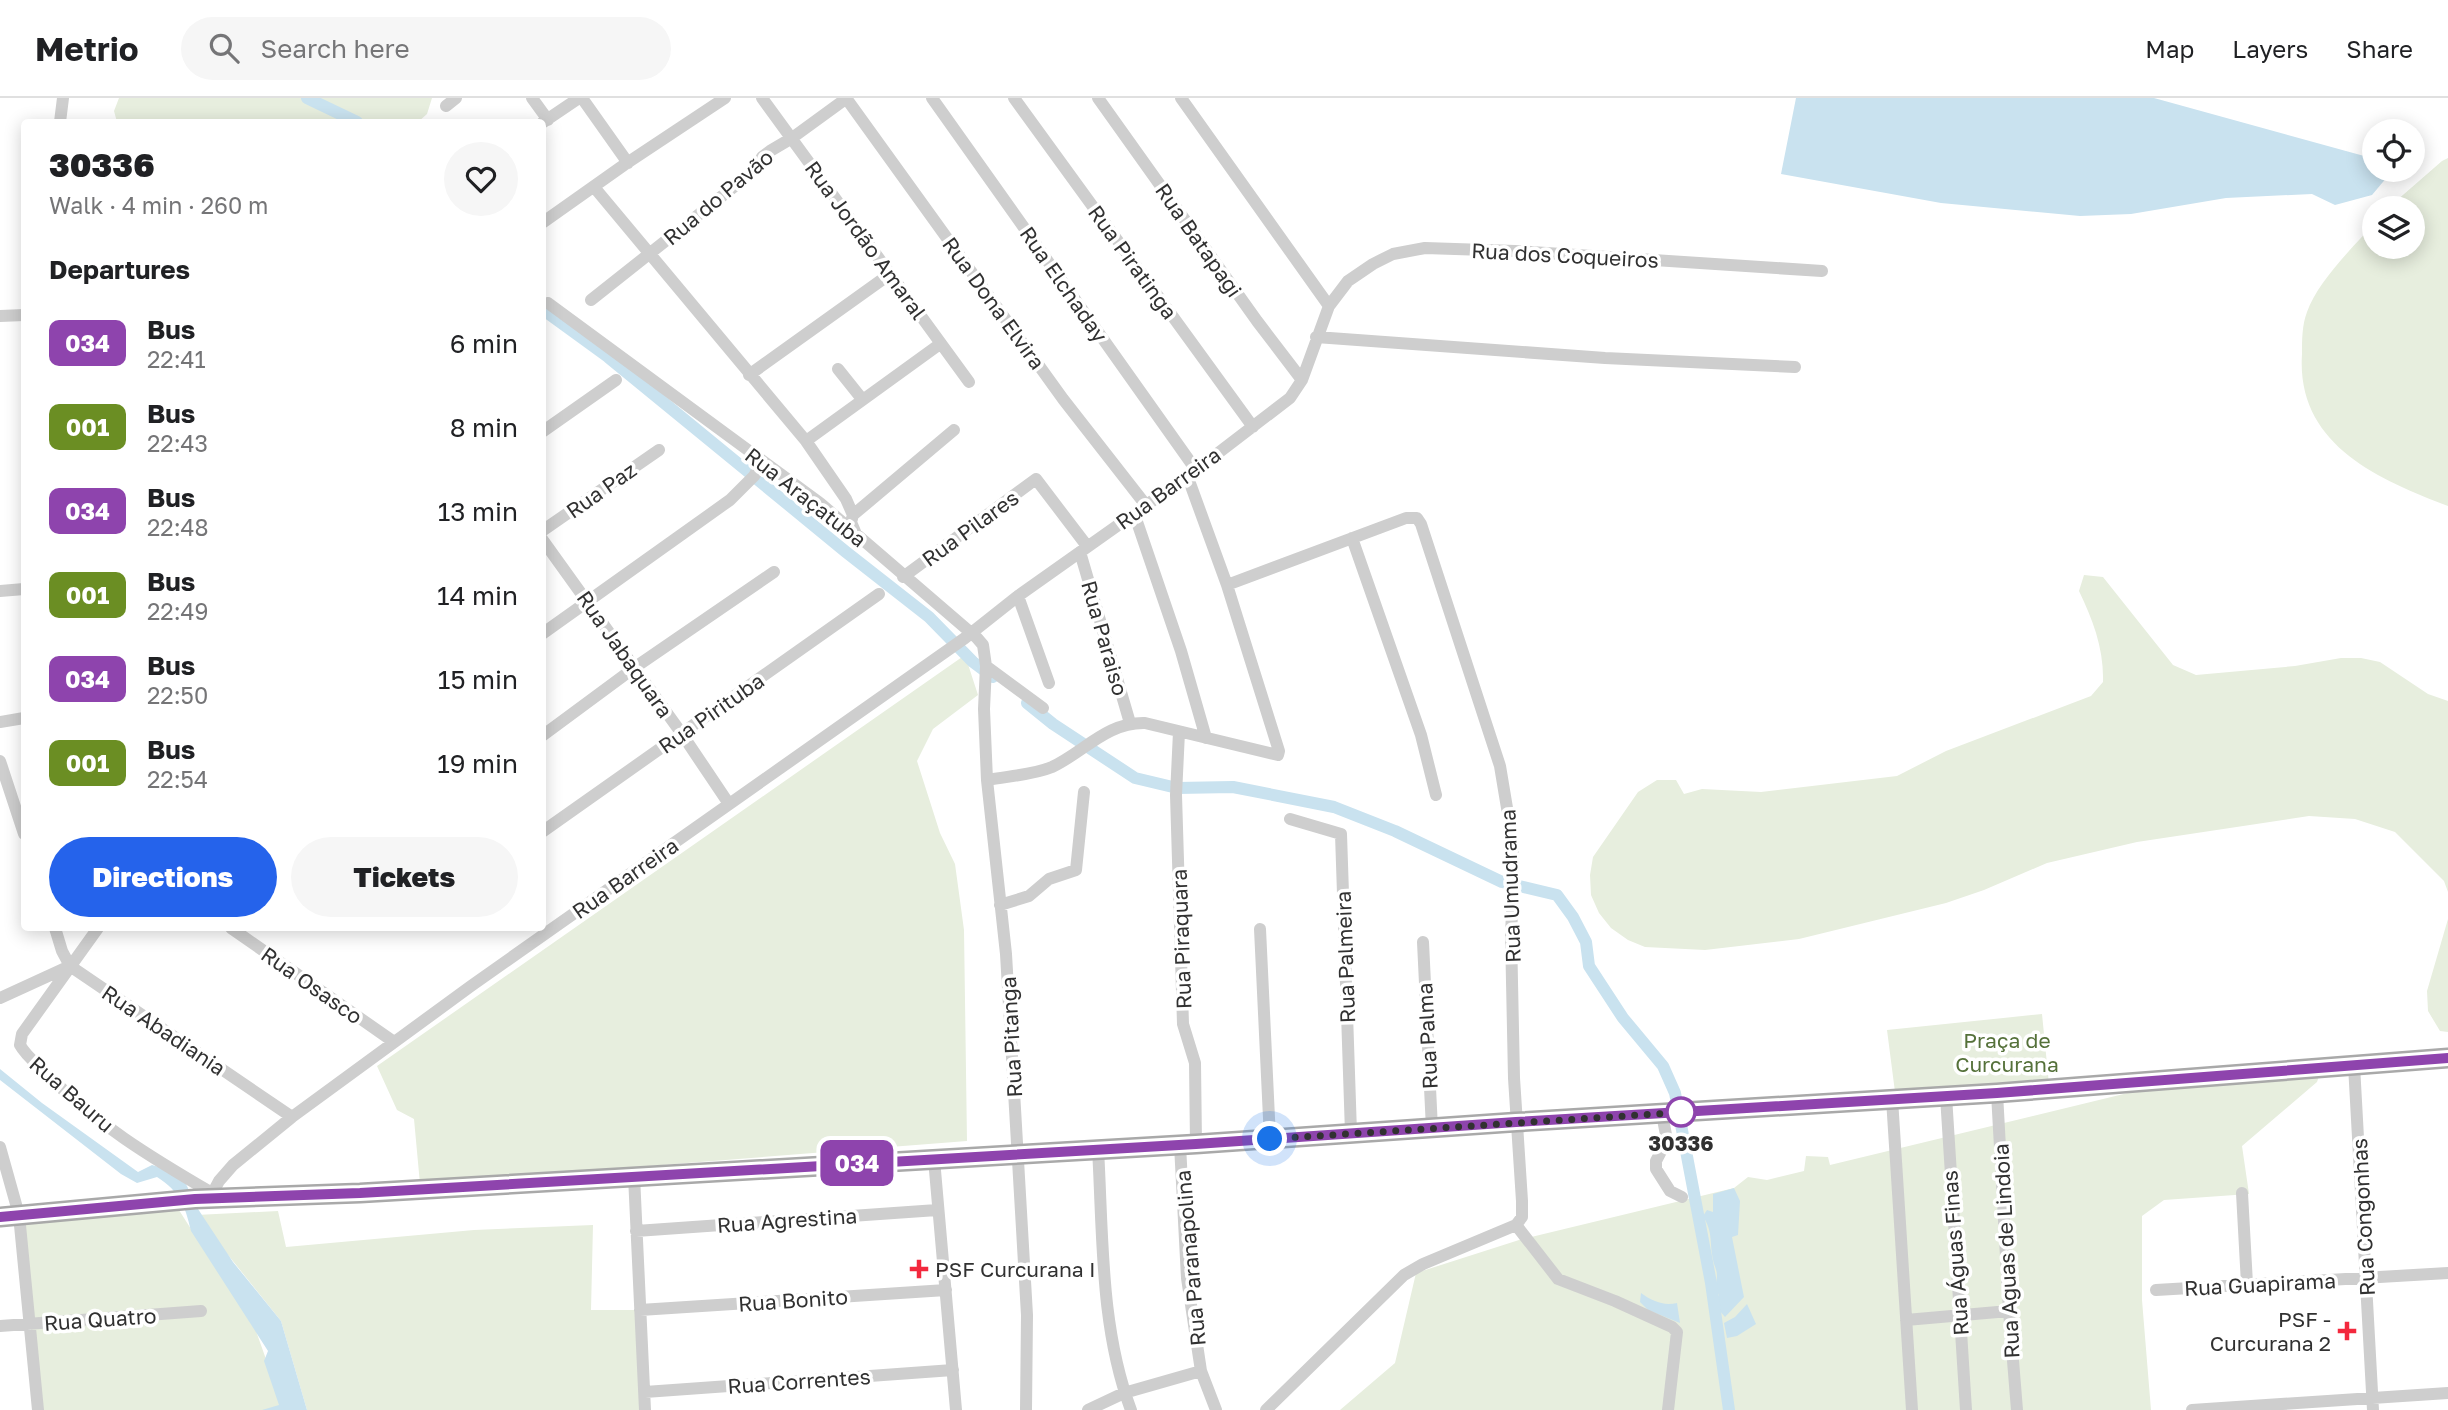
<!DOCTYPE html>
<html lang="en">
<head>
<meta charset="utf-8">
<style>
  :root { --surface:#fff; --page:#f6f6f6; --text:#202124; --muted:#757577; --line:#e0e0e0; --accent:#2563eb }
  body { margin:0; font-family:"Golos Text",sans-serif; background:var(--page); color:var(--text); height:100vh; display:flex; flex-direction:column; font-size:26px; white-space:nowrap }
  * { box-sizing:border-box; margin:0 }
  p { font-size:23px; color:var(--muted) }
  .icon { flex:none; width:38px; height:38px; fill:none; stroke:currentColor; stroke-width:2; stroke-linecap:round; stroke-linejoin:round }
  .map { position:relative; flex:1; overflow:hidden }
  .side { position:absolute; left:21px; top:21px; width:525px; height:812px; display:flex; flex-direction:column; background:var(--surface); border-radius:7px; box-shadow:0 4px 18px #0003 }
  .side>* { flex:none }
  .badge { padding:0 14px; border-radius:10px; font-size:24px; line-height:46px }
  .fabs { position:absolute; left:2362px; top:21px; display:grid; gap:14px }
  .fabs a { display:grid; place-items:center; width:63px; height:63px; border-radius:50%; background:var(--surface); box-shadow:0 4px 18px #0003; font-size:35px }
  .you { position:absolute; width:35px; height:35px; margin:-18px; border:5px solid #fff; border-radius:50%; background:#1a73e8; box-shadow:0 0 0 10px #1a73e833 }
  .map>.badge { position:absolute; translate:-50% -50%; box-shadow:0 0 0 4px #fff }
  h2 { padding:0 28px; font-size:26px; line-height:63px }
  .round { display:grid; place-items:center; flex:none; width:74px; height:74px; border-radius:37px; background:var(--page) }
  .head { display:flex; align-items:center; justify-content:space-between; height:119px; padding:0 28px }
  h1 { font-size:33px; font-weight:800; line-height:52px }
  .cta { display:flex; gap:14px; margin-top:auto; padding:14px 28px }
  .cta a { flex:1; height:80px; border-radius:42px; background:var(--accent); color:#fff; font-size:28px; font-weight:800; line-height:80px; text-align:center }
  .cta a+a { background:var(--page); color:var(--text) }
  ul { padding:0; list-style:none }
  li { display:flex; align-items:center; gap:21px; height:84px; padding:0 28px }
  li div { flex:1 }
  li b { display:block; font-size:26px }
  li em { font-style:normal }
  li .badge { min-width:77px; font-weight:700; text-align:center }
  header { display:flex; align-items:center; gap:42px; box-sizing:border-box; height:98px; padding:0 35px; background:var(--surface); border-bottom:2px solid var(--line) }
  header strong { font-size:33px }
  nav { display:flex; gap:38px; margin-inline-start:auto; font-size:24px }
  .search { width:490px; height:63px; background:var(--page); display:flex; align-items:center; gap:18px; box-sizing:border-box; padding:0 24px; border-radius:38px; color:var(--muted); font-size:26px }
  .map>svg:first-child { display:block }
</style>
</head>
<body>
<header>
<strong>Metrio</strong>
<div class="search"><svg class="icon" aria-label="search" viewBox="0 0 24 24"><circle cx="10" cy="10" r="6"/><path d="M15 15l6 6"/></svg>Search here</div>
<nav><a>Map</a><a>Layers</a><a>Share</a></nav>
</header>
<div class="map">
<svg width="2448" height="1312" viewBox="0 0 2448 1312">
  <rect width="100%" height="100%" fill="#fff"/>
  <!-- green -->
  <path fill="#e7eede" d="M 119,0 L 432,0 L 427,16 L 418,24 L 117,24 L 114,13 Z
    M 2448,60 L 2448,408 C 2377,381 2296,346 2302,256 C 2302,242 2302,227 2307,214 C 2318,183 2353,149 2375,125 L 2375,149 L 2413,149 L 2413,110 L 2388,110 L 2442,63 Z
    M 2084,477 L 2103,479 L 2173,567 L 2196,577 L 2295,568 L 2341,560 L 2361,560 L 2380,564 L 2428,596 L 2448,603 L 2448,794 L 2444,783 L 2395,734 L 2355,721 L 2309,718 L 2137,744 L 2047,765 L 1984,792 L 1946,805 L 1799,841 L 1705,852 L 1645,849 L 1628,842 L 1611,830 L 1599,815 L 1591,797 L 1590,777 L 1593,759 L 1638,694 L 1657,682 L 1676,682 L 1684,696 L 1702,691 L 1761,694 L 1897,678 L 1946,653 L 2091,598 L 2103,584 C 2104,551 2093,522 2079,493 Z
    M 965,557 L 978,597 L 933,631 L 917,663 L 940,735 L 955,766 L 964,832 L 967,1043 L 420,1086 L 414,1021 L 397,1012 L 377,968 Z
    M 2448,821 L 2448,934 L 2440,933 L 2428,913 L 2427,893 Z
    M 2042,916 L 2049,986 L 1895,994 L 1887,932 Z
    M 2319,978 L 2317,984 L 2242,1048 L 2249,1096 L 2164,1102 L 2142,1118 L 2142,1202 L 2151,1312 L 1340,1312 L 1395,1265 L 1416,1175 L 1519,1142 L 1734,1090 L 1748,1079 L 1767,1082 L 1804,1073 L 1806,1058 L 1828,1059 L 1830,1067 L 2136,993 Z
    M 177,1109 L 256,1233 L 284,1312 L 39,1312 L 20,1125 Z
    M 278,1113 L 286,1149 L 474,1132 L 593,1127 L 591,1212 L 640,1212 L 642,1312 L 307,1312 L 281,1223 L 196,1117 Z"/>
  <!-- water -->
  <path fill="#c9e2ef" d="M 1796,0 L 2154,0 L 2375,61 L 2375,72 L 2393,72 L 2372,97 L 2335,107 L 2312,96 L 2226,100 L 2131,116 L 2080,118 L 1941,105 L 1781,76 Z
    M 0,971 L 42,1005 L 138,1074 L 152,1067 L 169,1072 L 186,1086 L 198,1111 L 233,1164 L 281,1223 L 307,1312 L 262,1312 L 279,1307 L 264,1263 L 268,1253 L 191,1133 C 185,1107 180,1094 157,1079 L 137,1085 L 121,1076 L 0,982 Z
    M 1734,1090 L 1740,1103 L 1738,1137 L 1732,1139 L 1744,1199 L 1725,1219 L 1719,1212 L 1719,1197 L 1715,1190 C 1720,1170 1714,1173 1712,1156 C 1710,1140 1712,1133 1703,1118 L 1707,1112 L 1713,1114 L 1713,1096 Z
    M 1641,1195 C 1652,1203 1663,1208 1677,1205 L 1680,1225 L 1648,1212 L 1640,1204 Z
    M 1747,1206 L 1756,1226 L 1737,1238 L 1727,1240 L 1724,1225 L 1735,1219 Z"/>
  <g fill="none" stroke-linecap="round" stroke-linejoin="round">
    <!-- canal -->
    <path stroke="#c9e2ef" stroke-width="12" d="M 307,0 L 357,24
      M 542,211 L 608,259 L 846,454 L 929,519 L 973,564 L 993,579
      M 1027,605 L 1053,626 L 1135,680 L 1177,690 L 1233,689 L 1334,709 L 1395,733 L 1502,784 L 1557,797 L 1573,819 L 1586,844 L 1589,868 L 1623,920 L 1663,968 L 1675,995 L 1711,1185 L 1729,1312"/>
    <!-- minor -->
    <path stroke="#cecece" stroke-width="12" d="M 532,0 L 548,22
      M 582,0 L 628,65
      M 762,0 L 969,284
      M 846,0 L 1063,301 L 1145,406
      M 932,0 L 1196,372
      M 1014,0 L 1253,329
      M 1098,0 L 1257,223 L 1302,282
      M 1181,0 L 1329,208
      M 446,8 L 456,0
      M 60,24 L 63,0
      M 542,25 L 579,0
      M 594,89 L 806,343 L 846,401 L 853,417 L 851,424 L 856,436
      M 542,125 L 624,67 L 725,0
      M 591,202 L 755,72 L 762,59 L 770,53 L 792,40 L 847,0
      M 548,205 L 820,405 L 977,540 L 983,547 L 986,568 L 1043,610
      M 0,218 L 24,217
      M 1316,239 L 1605,260 L 1795,269
      M 838,271 L 862,301
      M 749,277 L 890,176
      M 542,334 L 616,282
      M 806,343 L 940,246
      M 1134,415 L 1181,553 L 1206,640
      M 853,417 L 954,332
      M 542,433 L 659,352
      M 1352,440 L 1421,637 L 1436,697
      M 542,441 L 682,636 L 729,706
      M 1080,454 L 1130,625
      M 903,479 L 1036,381 L 1087,448
      M 1227,487 L 1406,420 L 1417,420 L 1421,426 L 1500,668 L 1512,740 L 1514,777 L 1511,835 L 1514,980 L 1522,1103 L 1522,1119 L 1516,1127
      M 0,493 L 24,491
      M 1018,498 L 1049,585
      M 542,536 L 730,402 L 754,378 L 762,365
      M 986,568 L 984,611 L 987,682 L 1006,856 L 1027,1217 L 1026,1312
      M 0,624 L 24,620
      M 1179,634 L 1176,697 L 1183,926 L 1195,965 L 1196,1046
      M 542,638 L 634,570 L 774,474
      M 0,663 L 24,736
      M 987,682 C 1008,678 1033,677 1052,669 C 1084,654 1107,624 1145,625 L 1278,657 L 1279,653 L 1227,487 L 1187,377
      M 1290,721 L 1341,736 L 1351,1035
      M 542,734 L 879,496
      M 1000,807 L 1029,798 L 1049,781 L 1076,772 L 1084,694
      M 55,830 L 62,853 L 70,868 L 292,1019
      M 98,830 L 22,936 L 20,947 C 26,958 37,966 46,975 C 94,1025 152,1060 212,1095
      M 231,830 L 394,944
      M 1260,831 L 1270,1041
      M 1423,844 L 1432,1031
      M 0,900 L 70,868
      M 2354,967 L 2373,1312
      M 1997,995 L 2009,1213 L 2017,1312
      M 1946,998 L 1966,1312
      M 1892,1001 L 1912,1312
      M 1662,1016 L 1667,1042 L 1656,1063 L 1656,1071 L 1670,1093 L 1682,1099
      M 1180,1047 L 1187,1180 L 1201,1273 L 1216,1312
      M 0,1049 L 19,1117 L 38,1312
      M 1098,1051 C 1103,1137 1100,1230 1131,1312
      M 934,1061 L 956,1312
      M 634,1078 L 645,1312
      M 2242,1095 L 2247,1186
      M 210,1100 L 219,1083 L 233,1067 L 292,1019 L 471,888 L 965,540 L 1018,498 L 1196,372 L 1290,300 L 1302,282 L 1329,208 L 1348,183 L 1373,166 L 1393,156 L 1425,150 L 1515,153 L 1822,173
      M 1516,1127 L 1558,1181 L 1615,1203 L 1672,1229 L 1677,1234 L 1668,1312
      M 636,1133 L 937,1112
      M 2156,1192 L 2448,1175
      M 640,1212 L 946,1192
      M 1906,1222 L 2009,1213
      M 0,1228 L 201,1213
      M 645,1294 L 953,1272
      M 1088,1312 L 1124,1295 L 1201,1273
      M 1266,1312 L 1404,1177 L 1423,1166 L 1516,1127
      M 2192,1312 L 2448,1295"/>
    <!-- primary -->
    <path stroke="#a9a9a9" stroke-width="21" d="M 0,1119 L 195,1101 L 360,1095 L 1196,1046 L 1516,1024 L 1997,995 L 2448,960"/>
  </g>
  <g fill="none" stroke-linecap="round" stroke-linejoin="round">
    <!-- line casing -->
    <g stroke="#fff" stroke-width="16">
      <path id="line" d="M 0,1119 L 195,1101 L 360,1095 L 1196,1046 L 1516,1024 L 1997,995 L 2448,960"/>
    </g>
    <!-- line -->
    <use href="#line" stroke="#8e44ad" stroke-width="10"/>
    <!-- walk -->
    <path stroke="#313131" stroke-width="7" stroke-dasharray="0 12.6" d="M 1270,1041 L 1686,1014 L 1681,1014"/>
  </g>
  <!-- markers -->
  <circle fill="#fff" stroke="#8e44ad" stroke-width="3.5" cx="1681" cy="1014" r="14"/>
  <g fill="#f3283d" stroke="#fff" stroke-width="2.5">
    <path d="M915.5 1160.5h7v7h7v7h-7v7h-7v-7h-7v-7h7z"/>
    <path d="M2343.5 1222.5h7v7h7v7h-7v7h-7v-7h-7v-7h7z"/>
  </g>
  <g text-anchor="middle" dominant-baseline="central" stroke-width="7" stroke-linejoin="round" paint-order="stroke">
    <!-- street labels -->
    <g font-size="21" fill="#313131" stroke="#fff">
      <text transform="translate(718 99) rotate(-40)">Rua do Pavão</text>
      <text transform="translate(866 142) rotate(54)">Rua Jordão Amaral</text>
      <text transform="translate(1199 142) rotate(55)">Rua Batapagi</text>
      <text transform="translate(1565 157) rotate(3)">Rua dos Coqueiros</text>
      <text transform="translate(1133 164) rotate(54)">Rua Piratinga</text>
      <text transform="translate(1064 186) rotate(55)">Rua Elchaday</text>
      <text transform="translate(994 205) rotate(54)">Rua Dona Elvira</text>
      <text transform="translate(1168 390) rotate(-36)">Rua Barreira</text>
      <text transform="translate(601 392) rotate(-35)">Rua Paz</text>
      <text transform="translate(806 399) rotate(38)">Rua Araçatuba</text>
      <text transform="translate(970 430) rotate(-36)">Rua Pilares</text>
      <text transform="translate(1105 540) rotate(74)">Rua Paraiso</text>
      <text transform="translate(625 556) rotate(55)">Rua Jabaquara</text>
      <text transform="translate(711 615) rotate(-35)">Rua Pirituba</text>
      <text transform="translate(625 780) rotate(-35)">Rua Barreira</text>
      <text transform="translate(1510 788) rotate(-92)">Rua Umudrama</text>
      <text transform="translate(1181 841) rotate(-92)">Rua Piraquara</text>
      <text transform="translate(1345 859) rotate(-92)">Rua Palmeira</text>
      <text transform="translate(312 887) rotate(35)">Rua Osasco</text>
      <text transform="translate(164 932) rotate(34)">Rua Abadiania</text>
      <text transform="translate(1427 938) rotate(-93)">Rua Palma</text>
      <text transform="translate(1011 939) rotate(-93)">Rua Pitanga</text>
      <text transform="translate(72 996) rotate(41)">Rua Bauru</text>
      <text transform="translate(2363 1119) rotate(-93)">Rua Congonhas</text>
      <text transform="translate(787 1122) rotate(-4)">Rua Agrestina</text>
      <text transform="translate(2006 1153) rotate(-93)">Rua Aguas de Lindoia</text>
      <text transform="translate(1955 1155) rotate(-94)">Rua Águas Finas</text>
      <text transform="translate(1190 1160) rotate(-95)">Rua Paranapolina</text>
      <text transform="translate(2260 1186) rotate(-3)">Rua Guapirama</text>
      <text transform="translate(793 1202) rotate(-4)">Rua Bonito</text>
      <text transform="translate(100 1221) rotate(-4)">Rua Quatro</text>
      <text transform="translate(799 1283) rotate(-4)">Rua Correntes</text>
    </g>
    <!-- park labels -->
    <g font-size="21" fill="#55713a" stroke="#fff">
      <text x="2007" y="942">Praça de<tspan x="2007" dy="24">Curcurana</tspan></text>
    </g>
    <!-- stop labels -->
    <g font-size="21" font-weight="bold" fill="#313131" stroke="#fff">
      <text x="1681" y="1045">30336</text>
    </g>
    <!-- poi labels -->
    <g font-size="21" fill="#313131" stroke="#fff" text-anchor="start">
      <text x="935" y="1171">PSF Curcurana I</text>
      <text x="2331" y="1221" text-anchor="end">PSF -<tspan x="2331" dy="24">Curcurana 2</tspan></text>
    </g>
  </g>
</svg>
<div class="fabs">
<a><svg class="icon" aria-label="locate" viewBox="0 0 24 24"><circle cx="12" cy="12" r="6"/><path d="M12 2v4M12 18v4M2 12h4M18 12h4"/></svg></a>
<a><svg class="icon" aria-label="layers" viewBox="0 0 24 24"><path d="M12 4l9 5-9 5-9-5zM3 14l9 5 9-5"/></svg></a>
</div>
<div class="you" style="left:1270px;top:1041px"></div>
<b class="badge" style="left:857px;top:1065px;background:#8e44ad;color:#fff">034</b>
<section class="side">
<div class="head"><div><h1>30336</h1><p>Walk · 4 min · 260 m</p></div><a class="round"><svg class="icon" aria-label="heart" viewBox="0 0 24 24"><path d="M12 20l-8-8c-3-5 5-10 8-4 3-6 11-1 8 4z"/></svg></a></div>
<h2>Departures</h2>
<ul>
<li><span class="badge" style="background:#8e44ad;color:#fff">034</span><div><b>Bus</b><p>22:41</p></div><em>6 min</em></li>
<li><span class="badge" style="background:#6b8e23;color:#fff">001</span><div><b>Bus</b><p>22:43</p></div><em>8 min</em></li>
<li><span class="badge" style="background:#8e44ad;color:#fff">034</span><div><b>Bus</b><p>22:48</p></div><em>13 min</em></li>
<li><span class="badge" style="background:#6b8e23;color:#fff">001</span><div><b>Bus</b><p>22:49</p></div><em>14 min</em></li>
<li><span class="badge" style="background:#8e44ad;color:#fff">034</span><div><b>Bus</b><p>22:50</p></div><em>15 min</em></li>
<li><span class="badge" style="background:#6b8e23;color:#fff">001</span><div><b>Bus</b><p>22:54</p></div><em>19 min</em></li>
</ul>
<div class="cta"><a>Directions</a><a>Tickets</a></div>
</section>
</div>
</body>
</html>
